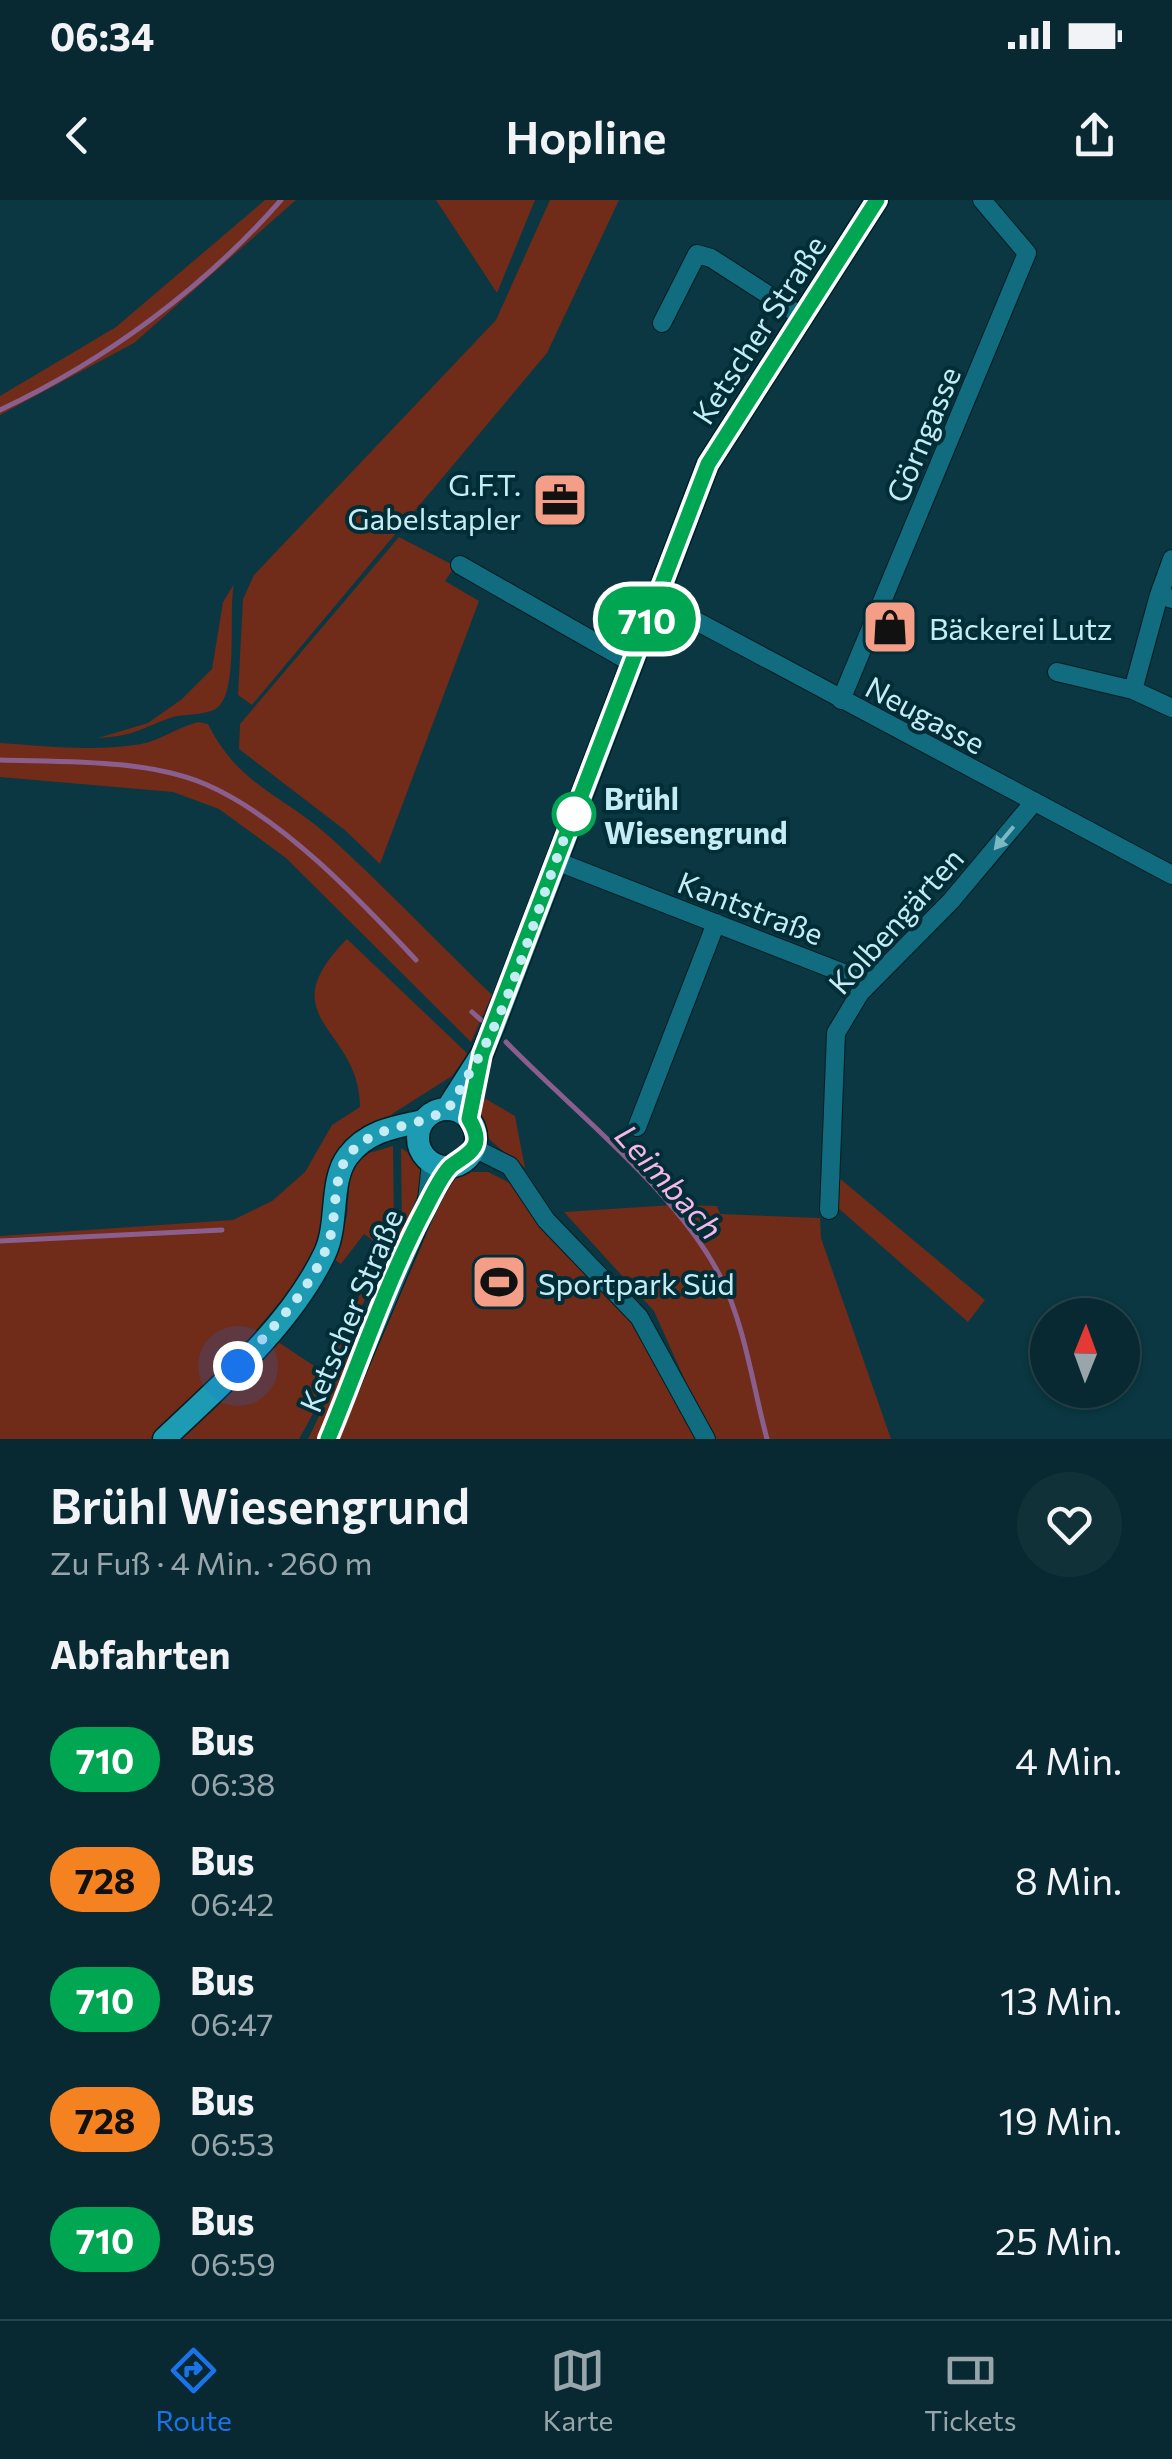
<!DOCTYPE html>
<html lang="de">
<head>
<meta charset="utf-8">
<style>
  :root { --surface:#082931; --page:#113139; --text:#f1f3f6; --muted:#98a6ab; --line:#29454d; --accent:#1a73e8 }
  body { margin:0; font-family:Commissioner,sans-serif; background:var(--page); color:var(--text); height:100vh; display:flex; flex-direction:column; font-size:38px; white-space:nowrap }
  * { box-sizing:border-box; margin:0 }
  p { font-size:32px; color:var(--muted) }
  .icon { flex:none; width:55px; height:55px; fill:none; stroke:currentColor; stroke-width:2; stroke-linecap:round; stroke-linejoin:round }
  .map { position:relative; height:1239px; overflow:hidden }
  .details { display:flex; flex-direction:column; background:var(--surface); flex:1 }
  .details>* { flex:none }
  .badge { padding:0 20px; border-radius:32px; font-size:35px; line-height:65px }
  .needle { width:65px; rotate:1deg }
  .buttons { position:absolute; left:1030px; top:1098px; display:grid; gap:20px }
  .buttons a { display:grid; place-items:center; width:110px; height:110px; border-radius:50%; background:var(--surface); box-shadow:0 2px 8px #0004,0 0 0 2px var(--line); font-size:50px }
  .you { position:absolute; width:50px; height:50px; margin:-25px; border:8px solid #fff; border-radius:50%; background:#1a73e8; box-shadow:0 0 0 15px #1a73e833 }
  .map>.badge { position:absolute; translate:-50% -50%; box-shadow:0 0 0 5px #fff }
  h2 { padding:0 50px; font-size:38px; line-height:90px }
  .round { display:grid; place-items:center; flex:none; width:105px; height:105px; border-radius:52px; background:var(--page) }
  .overview { display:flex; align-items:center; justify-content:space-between; height:170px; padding:0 50px }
  h1 { font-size:48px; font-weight:600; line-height:75px }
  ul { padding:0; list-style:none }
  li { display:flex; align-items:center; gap:30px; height:120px; padding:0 50px }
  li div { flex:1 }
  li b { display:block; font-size:38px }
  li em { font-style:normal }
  li .badge { min-width:110px; font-weight:700; text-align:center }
  .status { display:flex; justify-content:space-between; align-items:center; height:70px; padding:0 50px; background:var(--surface); direction:ltr }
  .status svg { height:28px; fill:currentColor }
  header { display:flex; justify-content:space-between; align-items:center; height:130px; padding:0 50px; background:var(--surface); font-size:45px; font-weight:600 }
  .tab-bar { display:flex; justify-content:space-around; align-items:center; height:140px; border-top:2px solid var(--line); background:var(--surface); font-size:28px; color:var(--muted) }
  .tab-bar a { display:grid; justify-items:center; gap:5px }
  .tab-bar .active { color:var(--accent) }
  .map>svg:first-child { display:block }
</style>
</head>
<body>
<div class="status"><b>06:34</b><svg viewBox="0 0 49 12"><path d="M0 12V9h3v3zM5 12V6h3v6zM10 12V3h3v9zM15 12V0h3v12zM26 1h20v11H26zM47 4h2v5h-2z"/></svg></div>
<header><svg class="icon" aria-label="back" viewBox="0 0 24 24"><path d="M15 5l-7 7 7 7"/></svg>Hopline<svg class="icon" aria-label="share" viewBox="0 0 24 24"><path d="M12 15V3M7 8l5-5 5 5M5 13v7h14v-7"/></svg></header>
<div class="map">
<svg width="1172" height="1239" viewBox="0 0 1172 1239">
  <rect width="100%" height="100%" fill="#0a3741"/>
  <!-- green -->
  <path fill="#702b19" d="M 265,0 L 296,0 L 134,143 L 0,215 L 0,196 L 116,127 Z
    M 436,0 L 535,0 L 497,93 Z
    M 550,0 L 619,0 L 547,153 L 252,505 L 238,495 L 243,399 L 254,375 L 496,120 Z
    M 399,337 L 455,366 L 445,381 L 479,401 L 380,664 L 346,631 L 239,549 L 240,524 Z
    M 234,384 C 228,413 239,489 218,507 C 210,515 185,514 173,517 C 141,528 135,536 98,538 L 148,523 L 182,499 L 212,469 L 223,402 Z
    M 198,522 L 208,524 C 239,586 282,594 331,638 C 386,688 438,743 492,795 L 471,842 L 286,658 L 219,609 L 173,592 L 0,577 L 0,543 C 46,546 95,552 141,544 C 159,541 178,527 198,522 Z
    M 347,739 L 468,854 L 452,876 L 392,914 L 390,921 L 371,926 L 306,1071 L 221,1172 L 152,1239 L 0,1239 L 0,1036 L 233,1020 L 272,1001 L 305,972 L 332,925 L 360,907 C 360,826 267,820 347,739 Z
    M 479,895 L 515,916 L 525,968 C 500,946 470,936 479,895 Z
    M 393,946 L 394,1026 L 335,1174 L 299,1239 L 181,1239 L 275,1140 L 322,1171 L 383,1048 L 364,1034 L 341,1064 L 332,1058 L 347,1016 L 350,974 L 362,955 Z
    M 401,948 L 420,961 L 422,984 L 319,1239 L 308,1239 L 359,1133 L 402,1026 Z
    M 468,972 L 488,972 L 512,984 L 554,1042 L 631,1122 L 696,1239 L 338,1239 L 434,1017 L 452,981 Z
    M 838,977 L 985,1100 L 968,1122 L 837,1007 Z
    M 672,1005 L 717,1006 L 720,1014 L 820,1018 L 821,1038 L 891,1239 L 711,1239 L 654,1111 L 564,1012 Z"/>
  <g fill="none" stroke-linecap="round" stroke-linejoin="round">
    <!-- stream -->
    <path stroke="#8a5f8e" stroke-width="5" d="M 0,210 C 106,160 204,88 281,0
      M 0,560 C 64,562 145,559 205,584 C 282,617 360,700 416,760
      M 472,812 L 481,820
      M 506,842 C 573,911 679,993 721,1078 C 745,1126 753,1187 767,1239
      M 0,1041 L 222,1030"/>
    <!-- minor casing -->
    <g stroke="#041d23" stroke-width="20">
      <path id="minor" d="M 662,123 L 697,54 L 711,58 L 801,116
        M 460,365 L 630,462
        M 1159,395 L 1172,359
        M 655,399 L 1172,675
        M 1172,399 L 1159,395 L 1133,490 L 1172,508
        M 1057,472 L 1133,490
        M 841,500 L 1027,53 L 982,0
        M 556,661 L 869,783
        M 637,927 L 716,723
        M 474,948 L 510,966 L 546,1020 L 639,1117 L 706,1239
        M 427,1001 L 431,962
        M 829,1010 L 836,833 L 860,793 L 951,701 L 1034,602
        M 328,1239 L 427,1005 L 451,966"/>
    </g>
    <!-- major casing -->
    <g stroke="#041d23" stroke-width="25">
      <path id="major" d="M 447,909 L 482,854 L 494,825 L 708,264 L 877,0
        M418 938a29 29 0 1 1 58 0a29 29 0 1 1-58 0Z
        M 164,1239 C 221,1185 291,1125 325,1053 C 339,1023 329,981 348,956 C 367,931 394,927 423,921"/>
    </g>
    <!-- minor -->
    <use href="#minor" stroke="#106c7e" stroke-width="18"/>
    <!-- major -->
    <use href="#major" stroke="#1d9bb3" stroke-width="22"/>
  </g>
  <!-- one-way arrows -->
  <defs><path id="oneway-solid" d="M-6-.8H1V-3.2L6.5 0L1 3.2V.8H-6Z" transform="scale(2.5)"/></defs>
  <use fill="#7db8c5" href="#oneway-solid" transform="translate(1004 638) rotate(130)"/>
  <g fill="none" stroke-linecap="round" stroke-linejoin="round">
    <!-- line casing -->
    <g stroke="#fff" stroke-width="22">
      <path id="line" d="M 328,1239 C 360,1162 387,1079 427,1005 C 432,995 443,973 451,966 C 470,952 486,947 469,919 L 482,854 L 708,264 L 877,0"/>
    </g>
    <!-- line -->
    <use href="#line" stroke="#00a651" stroke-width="15"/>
    <!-- walk -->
    <path stroke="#c5ebf5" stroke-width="10" stroke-dasharray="0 18" d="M 238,1166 C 271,1129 310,1092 328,1044 C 338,1018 331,979 348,956 C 374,922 418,930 448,908 C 454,903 460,889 464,882 C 516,801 537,702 574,614"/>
  </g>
  <!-- icons -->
  <defs>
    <g id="office-square" transform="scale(2.875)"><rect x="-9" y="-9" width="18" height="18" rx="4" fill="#f49e88" stroke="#002d36"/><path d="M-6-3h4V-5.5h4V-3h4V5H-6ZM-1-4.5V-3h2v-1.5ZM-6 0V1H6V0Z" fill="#111"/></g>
    <g id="shop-square" transform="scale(2.875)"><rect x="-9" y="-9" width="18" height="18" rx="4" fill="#f49e88" stroke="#002d36"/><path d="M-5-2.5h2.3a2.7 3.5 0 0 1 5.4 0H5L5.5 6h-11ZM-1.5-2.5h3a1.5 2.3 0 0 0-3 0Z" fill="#111"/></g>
    <g id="stadium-square" transform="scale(2.875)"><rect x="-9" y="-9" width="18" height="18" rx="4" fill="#f49e88" stroke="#002d36"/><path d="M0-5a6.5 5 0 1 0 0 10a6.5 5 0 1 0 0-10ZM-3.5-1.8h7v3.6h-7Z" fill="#111"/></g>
  </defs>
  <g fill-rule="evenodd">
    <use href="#office-square" x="560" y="300"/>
    <use href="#shop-square" x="890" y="427"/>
    <use href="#stadium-square" x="499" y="1082"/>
  </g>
  <!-- markers -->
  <circle fill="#fff" stroke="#00a651" stroke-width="5" cx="574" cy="614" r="20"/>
  <g text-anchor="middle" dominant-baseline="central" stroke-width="8" stroke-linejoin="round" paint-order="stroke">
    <!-- street labels -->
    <g font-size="30" fill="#c5ebf5" stroke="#002d36">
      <text transform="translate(758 129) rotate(-57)">Ketscher Straße</text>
      <text transform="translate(922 234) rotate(-67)">Görngasse</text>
      <text transform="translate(926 514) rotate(28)">Neugasse</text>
      <text transform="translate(751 707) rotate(21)">Kantstraße</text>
      <text transform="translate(895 720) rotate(-48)">Kolbengärten</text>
      <text transform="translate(350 1110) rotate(-67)">Ketscher Straße</text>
    </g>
    <!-- poi labels -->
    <g font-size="30" fill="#c5ebf5" stroke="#002d36" text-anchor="start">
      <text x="521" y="283" text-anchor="end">G.F.T.<tspan x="521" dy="34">Gabelstapler</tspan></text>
      <text x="929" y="427">Bäckerei Lutz</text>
      <text x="538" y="1082">Sportpark Süd</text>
    </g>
    <!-- stop labels -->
    <g font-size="30" font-weight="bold" fill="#c5ebf5" stroke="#002d36" text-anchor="start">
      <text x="604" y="597">Brühl<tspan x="604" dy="34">Wiesengrund</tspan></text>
    </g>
    <!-- water labels -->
    <g font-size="32" font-style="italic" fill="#f7b6e7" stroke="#002d36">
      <text transform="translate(670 981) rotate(48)">Leimbach</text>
    </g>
  </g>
</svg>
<div class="buttons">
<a><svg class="needle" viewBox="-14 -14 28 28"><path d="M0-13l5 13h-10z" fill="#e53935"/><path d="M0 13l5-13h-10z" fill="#98a6ab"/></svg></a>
</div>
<div class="you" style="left:238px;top:1166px"></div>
<b class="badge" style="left:647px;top:419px;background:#00a651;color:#fff">710</b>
</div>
<section class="details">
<div class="overview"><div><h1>Brühl Wiesengrund</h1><p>Zu Fuß · 4 Min. · 260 m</p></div><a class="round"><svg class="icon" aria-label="heart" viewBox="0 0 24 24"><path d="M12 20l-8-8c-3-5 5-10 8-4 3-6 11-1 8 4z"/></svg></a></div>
<h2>Abfahrten</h2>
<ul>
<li><span class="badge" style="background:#00a651;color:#fff">710</span><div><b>Bus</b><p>06:38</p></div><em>4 Min.</em></li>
<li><span class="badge" style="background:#f58220;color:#111">728</span><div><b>Bus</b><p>06:42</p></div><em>8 Min.</em></li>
<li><span class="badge" style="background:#00a651;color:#fff">710</span><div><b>Bus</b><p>06:47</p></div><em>13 Min.</em></li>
<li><span class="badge" style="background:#f58220;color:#111">728</span><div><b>Bus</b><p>06:53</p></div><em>19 Min.</em></li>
<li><span class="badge" style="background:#00a651;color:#fff">710</span><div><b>Bus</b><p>06:59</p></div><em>25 Min.</em></li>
</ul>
</section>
<nav class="tab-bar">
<a class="active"><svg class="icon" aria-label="directions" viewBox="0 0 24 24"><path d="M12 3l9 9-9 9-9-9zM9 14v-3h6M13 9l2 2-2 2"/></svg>Route</a>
<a><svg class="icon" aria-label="map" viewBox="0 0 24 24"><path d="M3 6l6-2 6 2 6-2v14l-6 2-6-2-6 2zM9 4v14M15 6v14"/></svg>Karte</a>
<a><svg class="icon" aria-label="tickets" viewBox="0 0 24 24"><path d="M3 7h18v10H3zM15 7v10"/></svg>Tickets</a>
</nav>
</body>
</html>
